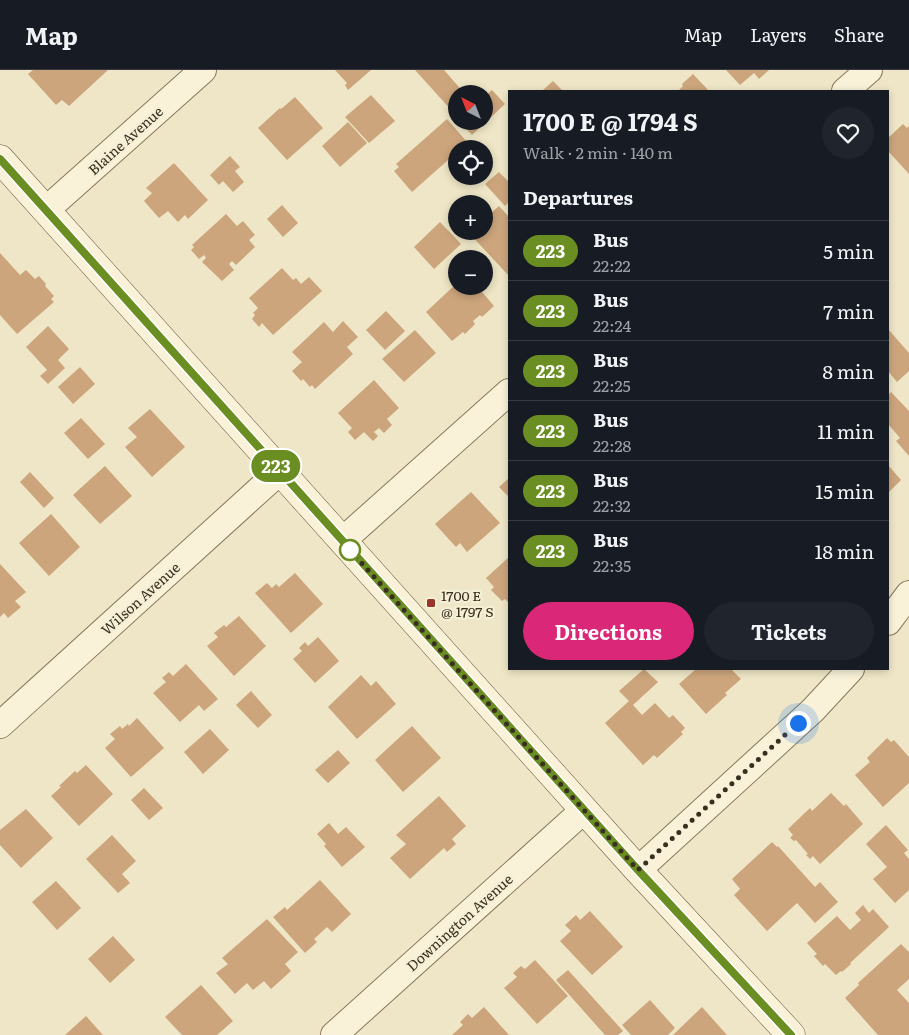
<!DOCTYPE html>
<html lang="en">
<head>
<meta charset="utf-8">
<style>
  :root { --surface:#171b24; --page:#20242c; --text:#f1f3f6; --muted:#9ea1a6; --line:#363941; --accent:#db2777 }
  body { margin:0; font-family:Literata,serif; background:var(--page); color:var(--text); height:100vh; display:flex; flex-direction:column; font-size:19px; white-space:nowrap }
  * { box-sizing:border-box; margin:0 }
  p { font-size:16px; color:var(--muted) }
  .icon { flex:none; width:28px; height:28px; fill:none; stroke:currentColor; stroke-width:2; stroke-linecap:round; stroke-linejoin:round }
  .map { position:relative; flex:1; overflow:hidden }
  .details { position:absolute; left:508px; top:20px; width:381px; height:580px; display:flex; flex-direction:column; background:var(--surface); border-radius:0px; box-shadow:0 2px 8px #0003 }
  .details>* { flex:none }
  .badge { padding:0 10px; border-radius:16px; font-size:18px; line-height:32px }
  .needle { width:32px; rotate:318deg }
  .buttons { position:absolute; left:448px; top:15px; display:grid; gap:10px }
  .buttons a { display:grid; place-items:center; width:45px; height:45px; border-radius:50%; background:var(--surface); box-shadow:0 2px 8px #0003; font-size:25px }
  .you { position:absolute; width:25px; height:25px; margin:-12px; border:4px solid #fff; border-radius:50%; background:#1a73e8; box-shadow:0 0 0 8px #1a73e833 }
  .map>.badge { position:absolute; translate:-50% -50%; box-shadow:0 0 0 2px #fff }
  h2 { padding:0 15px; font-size:19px; line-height:45px }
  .round { display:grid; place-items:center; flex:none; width:52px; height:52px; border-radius:26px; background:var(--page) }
  .overview { display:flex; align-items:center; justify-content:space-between; height:85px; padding:0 15px }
  h1 { font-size:24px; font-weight:700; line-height:38px }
  .cta { display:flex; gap:10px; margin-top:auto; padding:10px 15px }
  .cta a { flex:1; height:58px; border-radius:30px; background:var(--accent); color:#fff; font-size:20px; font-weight:700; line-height:58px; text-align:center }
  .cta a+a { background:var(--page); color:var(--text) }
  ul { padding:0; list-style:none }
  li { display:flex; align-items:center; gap:15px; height:60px; padding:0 15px; border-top:1px solid var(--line) }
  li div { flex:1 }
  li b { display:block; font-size:19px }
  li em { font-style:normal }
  li .badge { min-width:55px; font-weight:700; text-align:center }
  header { display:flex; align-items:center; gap:30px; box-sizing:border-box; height:70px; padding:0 25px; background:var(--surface); border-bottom:1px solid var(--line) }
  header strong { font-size:24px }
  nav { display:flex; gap:28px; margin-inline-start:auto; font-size:18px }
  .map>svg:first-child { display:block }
</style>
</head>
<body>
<header>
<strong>Map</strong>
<nav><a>Map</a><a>Layers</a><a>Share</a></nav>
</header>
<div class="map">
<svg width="909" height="965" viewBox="0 0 909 965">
  <rect width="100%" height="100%" fill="#eee6c6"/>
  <!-- building -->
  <path fill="#cca57c" d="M 33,0 L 108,0 L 69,36 L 62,30 L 56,35 L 28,4 Z
    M 335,0 L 371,0 L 348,20 L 345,15 L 347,13 Z
    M 415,0 L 444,0 L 465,24 L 456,24 L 456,36 L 452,41 Z
    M 726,0 L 769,0 L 759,9 L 754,3 L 740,15 Z
    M 693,4 L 709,21 L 678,21 L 683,16 L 682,14 Z
    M 553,11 L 563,21 L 542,21 Z
    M 492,20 L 505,34 L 472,65 L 459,51 L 484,51 L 484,27 Z
    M 371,25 L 395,51 L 369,73 L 345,47 Z
    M 295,27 L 323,58 L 287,90 L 258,58 L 280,38 L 281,39 Z
    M 447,49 L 468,73 L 461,79 L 456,79 L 456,83 L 412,122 L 394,101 L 399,97 L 396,94 Z
    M 348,52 L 367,73 L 340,97 L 322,76 Z
    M 903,54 L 907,58 L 909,56 L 909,104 L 888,81 L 888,68 Z
    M 230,86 L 240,97 L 235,101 L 244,112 L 233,122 L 223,111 L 219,115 L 210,105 Z
    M 174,93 L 208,130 L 188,149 L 185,145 L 178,152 L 168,141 L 159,148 L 144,131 L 152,123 L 146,118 Z
    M 499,102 L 509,112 L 509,132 L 505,136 L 485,114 Z
    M 282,135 L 298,153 L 283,167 L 267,149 Z
    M 499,136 L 509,147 L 509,206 L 469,163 L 471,161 L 484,161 L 484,149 Z
    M 226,144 L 237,156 L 243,151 L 255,165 L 249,170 L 255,177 L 236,195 L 232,191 L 229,194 L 234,200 L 222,211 L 202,192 L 206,188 L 204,185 L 199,189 L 191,180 L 194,177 L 192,175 Z
    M 440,152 L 461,174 L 434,199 L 414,177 Z
    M 0,183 L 20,205 L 26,200 L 35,209 L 39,206 L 46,214 L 45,216 L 54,226 L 51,229 L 54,232 L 17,264 L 0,245 Z
    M 282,198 L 293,210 L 296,208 L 301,214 L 309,207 L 322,221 L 273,265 L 262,253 L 259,257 L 252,249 L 255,245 L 253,243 L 258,238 L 249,228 Z
    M 456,214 L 456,216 L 477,216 L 494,236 L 482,247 L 480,245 L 473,251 L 475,254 L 465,264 L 463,262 L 452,271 L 426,242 Z
    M 386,241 L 405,261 L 385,280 L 366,260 Z
    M 343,251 L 358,267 L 347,277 L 353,284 L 315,319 L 312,315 L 310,317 L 303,309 L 301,311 L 292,301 L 302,292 L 292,282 L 324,252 L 333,262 Z
    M 48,256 L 69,279 L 58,290 L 65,298 L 48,314 L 40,306 L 47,300 L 26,277 Z
    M 888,259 L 909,283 L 909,301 L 897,312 L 888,301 Z
    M 415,260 L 436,283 L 404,312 L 382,289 Z
    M 80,297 L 95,314 L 73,334 L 58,317 Z
    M 374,310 L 399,338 L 387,349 L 392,355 L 384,363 L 379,358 L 374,362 L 378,366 L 373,371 L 364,362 L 355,370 L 348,362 L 352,358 L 338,343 Z
    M 891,322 L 909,341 L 909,386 L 896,371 L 900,368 L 888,354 L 888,325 Z
    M 150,339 L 185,377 L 152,407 L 125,377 L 137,367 L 128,358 Z
    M 81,348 L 105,374 L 88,389 L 64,363 Z
    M 888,395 L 901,410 L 888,423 Z
    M 105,396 L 132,426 L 100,454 L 73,425 Z
    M 30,402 L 54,428 L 44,438 L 20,412 Z
    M 509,408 L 509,427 L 499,417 Z
    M 471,422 L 500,453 L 467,482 L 460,473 L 456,477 L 435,454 Z
    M 51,444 L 80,477 L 49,506 L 19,473 Z
    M 509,487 L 509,533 L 505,529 L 502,531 L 491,520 L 494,517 L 486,508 Z
    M 0,494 L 26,522 L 15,531 L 21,537 L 8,548 L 4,543 L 0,547 Z
    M 295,503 L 323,534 L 291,563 L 255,523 L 267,513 L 272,518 L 276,514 L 279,517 Z
    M 239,546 L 266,576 L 234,606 L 207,576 L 218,567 L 214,563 L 224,555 L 226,557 Z
    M 318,567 L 339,591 L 315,613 L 293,589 L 302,581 L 299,578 L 305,572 L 308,576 Z
    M 186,594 L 218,629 L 204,641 L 199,635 L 180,652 L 153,623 L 166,612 L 162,608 L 169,602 L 173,606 Z
    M 644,599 L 658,612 L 633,635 L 642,645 L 655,633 L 669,648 L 673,645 L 685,658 L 681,662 L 683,664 L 657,688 L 654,685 L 643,695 L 605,653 L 629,631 L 619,621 Z
    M 696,599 L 731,599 L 741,609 L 725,623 L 727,625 L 706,644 L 679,614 Z
    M 361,605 L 371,616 L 376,611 L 396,634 L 357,669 L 328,637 Z
    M 251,621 L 272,645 L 258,658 L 236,635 Z
    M 137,648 L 164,678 L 131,707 L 105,678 L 115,669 L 110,664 L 120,656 L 122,659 L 128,654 L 129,656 Z
    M 412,656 L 441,688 L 403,722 L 375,690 Z
    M 210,659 L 229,680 L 203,704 L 184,682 Z
    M 887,668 L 891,672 L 894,670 L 909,687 L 909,713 L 883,737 L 855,705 L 870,692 L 867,688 Z
    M 338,680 L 350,693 L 328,713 L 315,700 Z
    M 86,695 L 113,724 L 79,756 L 51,726 L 61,717 L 59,716 L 75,701 L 77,703 Z
    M 144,718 L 163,738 L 149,750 L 131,730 Z
    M 831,723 L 844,736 L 846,734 L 863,754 L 820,794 L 813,786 L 810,789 L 806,785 L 808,784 L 796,770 L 794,771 L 790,768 L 793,765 L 788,759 L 810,738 L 812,741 Z
    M 439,726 L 466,756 L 452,769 L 456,774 L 447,782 L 444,778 L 410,809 L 390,788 L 406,774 L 396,765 Z
    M 26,739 L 53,768 L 21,798 L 0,775 L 0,760 Z
    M 329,753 L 338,764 L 346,757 L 365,777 L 342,797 L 324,776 L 326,774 L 317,764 Z
    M 886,755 L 908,780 L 904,783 L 909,789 L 909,820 L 895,833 L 873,809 L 887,797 L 866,774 Z
    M 112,765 L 136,791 L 122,804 L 130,813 L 118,823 L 86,789 Z
    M 772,772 L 777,777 L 778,776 L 815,817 L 820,812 L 838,832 L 815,853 L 797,833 L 767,861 L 734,825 L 740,819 L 732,809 Z
    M 320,810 L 351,844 L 332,862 L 327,857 L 314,869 L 317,872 L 305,883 L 273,847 L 285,837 L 287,840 Z
    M 56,811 L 81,838 L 57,860 L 32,832 Z
    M 863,835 L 869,843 L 873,839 L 889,857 L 850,893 L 851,894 L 842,902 L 841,901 L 836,905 L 825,894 L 823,896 L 814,886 L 817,884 L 807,873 L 837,846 L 850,860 L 861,850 L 855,843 Z
    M 590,841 L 623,877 L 592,905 L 560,871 L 571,861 L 565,855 L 576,845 L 580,850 Z
    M 267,849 L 298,882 L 285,894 L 291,901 L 271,919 L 264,911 L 253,920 L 247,913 L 235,924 L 216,903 L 228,894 L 222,888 Z
    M 113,866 L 135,890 L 110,913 L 88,889 Z
    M 901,874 L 909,882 L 909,909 L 897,920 L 909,933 L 909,965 L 878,965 L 845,928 L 859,915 L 858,913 Z
    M 535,890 L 568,926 L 537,954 L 504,918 L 517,907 L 513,903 L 521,896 L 525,899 Z
    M 568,900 L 623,961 L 618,965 L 605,965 L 556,910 Z
    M 201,915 L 233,951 L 217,965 L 182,965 L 165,947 Z
    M 650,930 L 675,958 L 668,965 L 631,965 L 622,955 Z
    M 484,937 L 509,965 L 452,965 L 463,955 L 460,952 L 468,944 L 472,948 Z
    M 702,937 L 727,965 L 673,965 Z
    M 86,946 L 103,965 L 65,965 Z"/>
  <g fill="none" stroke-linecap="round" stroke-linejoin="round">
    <!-- street casing -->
    <g stroke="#89785b" stroke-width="28">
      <path id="street" d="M 845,21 L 869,0
        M 46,140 L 203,0
        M 342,471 L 509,322
        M 888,552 L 909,524
        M 0,655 L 280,401
        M 638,800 L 813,640 L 851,599
        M 334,965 L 584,740"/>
    </g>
    <!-- secondary casing -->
    <g stroke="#6b593f" stroke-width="29">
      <path id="secondary" d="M 0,89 L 638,800 L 791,965"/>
    </g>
    <!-- street -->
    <use href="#street" stroke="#f9f2d9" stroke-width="26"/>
    <!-- secondary -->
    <use href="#secondary" stroke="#f9f2d9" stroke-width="28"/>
  </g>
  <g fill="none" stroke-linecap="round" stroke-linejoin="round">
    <!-- line casing -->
    <g stroke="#fff" stroke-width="11">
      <path id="line" d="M 0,89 L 638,800 L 791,965"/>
    </g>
    <!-- line -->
    <use href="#line" stroke="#6b8e23" stroke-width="8"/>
    <!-- walk -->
    <path stroke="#3a2f1f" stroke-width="5" stroke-dasharray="0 9" d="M 350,480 L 638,800 L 798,653"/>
  </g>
  <!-- markers -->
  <circle fill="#fff" stroke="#6b8e23" stroke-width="2.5" cx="350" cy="480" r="10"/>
  <rect fill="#98362c" stroke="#f5efd5" stroke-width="2" x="426" y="528" width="10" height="10" rx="2.5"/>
  <g text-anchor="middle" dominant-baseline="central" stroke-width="4.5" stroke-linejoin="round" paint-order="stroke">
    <!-- street labels -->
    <g font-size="14" fill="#3a2f1f" stroke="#f5efd5">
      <text transform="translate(125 70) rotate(-42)">Blaine Avenue</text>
      <text transform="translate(140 528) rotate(-42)">Wilson Avenue</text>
      <text transform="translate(459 852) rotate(-42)">Downington Avenue</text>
    </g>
    <!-- poi labels -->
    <g font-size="14" fill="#3a2f1f" stroke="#f5efd5" text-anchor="start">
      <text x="441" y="525">1700 E<tspan x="441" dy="16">@ 1797 S</tspan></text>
    </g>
  </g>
</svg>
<div class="buttons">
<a><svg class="needle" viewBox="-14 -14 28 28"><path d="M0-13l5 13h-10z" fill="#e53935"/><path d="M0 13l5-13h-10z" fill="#9ea1a6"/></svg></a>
<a><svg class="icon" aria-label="locate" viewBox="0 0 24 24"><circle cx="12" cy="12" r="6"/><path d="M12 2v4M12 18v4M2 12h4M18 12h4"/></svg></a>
<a>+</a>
<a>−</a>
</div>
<div class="you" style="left:798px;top:653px"></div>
<b class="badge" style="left:276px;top:396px;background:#6b8e23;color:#fff">223</b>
<section class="details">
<div class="overview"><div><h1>1700 E @ 1794 S</h1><p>Walk · 2 min · 140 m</p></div><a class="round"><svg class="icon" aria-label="heart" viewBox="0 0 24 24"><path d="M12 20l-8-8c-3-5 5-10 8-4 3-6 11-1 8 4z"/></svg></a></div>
<h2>Departures</h2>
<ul>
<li><span class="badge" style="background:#6b8e23;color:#fff">223</span><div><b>Bus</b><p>22:22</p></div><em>5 min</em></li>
<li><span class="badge" style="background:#6b8e23;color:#fff">223</span><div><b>Bus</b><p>22:24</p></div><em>7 min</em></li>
<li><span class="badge" style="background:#6b8e23;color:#fff">223</span><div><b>Bus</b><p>22:25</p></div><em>8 min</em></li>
<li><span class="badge" style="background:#6b8e23;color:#fff">223</span><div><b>Bus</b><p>22:28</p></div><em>11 min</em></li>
<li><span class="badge" style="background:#6b8e23;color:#fff">223</span><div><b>Bus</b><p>22:32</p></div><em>15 min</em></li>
<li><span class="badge" style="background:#6b8e23;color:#fff">223</span><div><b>Bus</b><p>22:35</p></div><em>18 min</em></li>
</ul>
<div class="cta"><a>Directions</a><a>Tickets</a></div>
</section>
</div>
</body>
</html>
